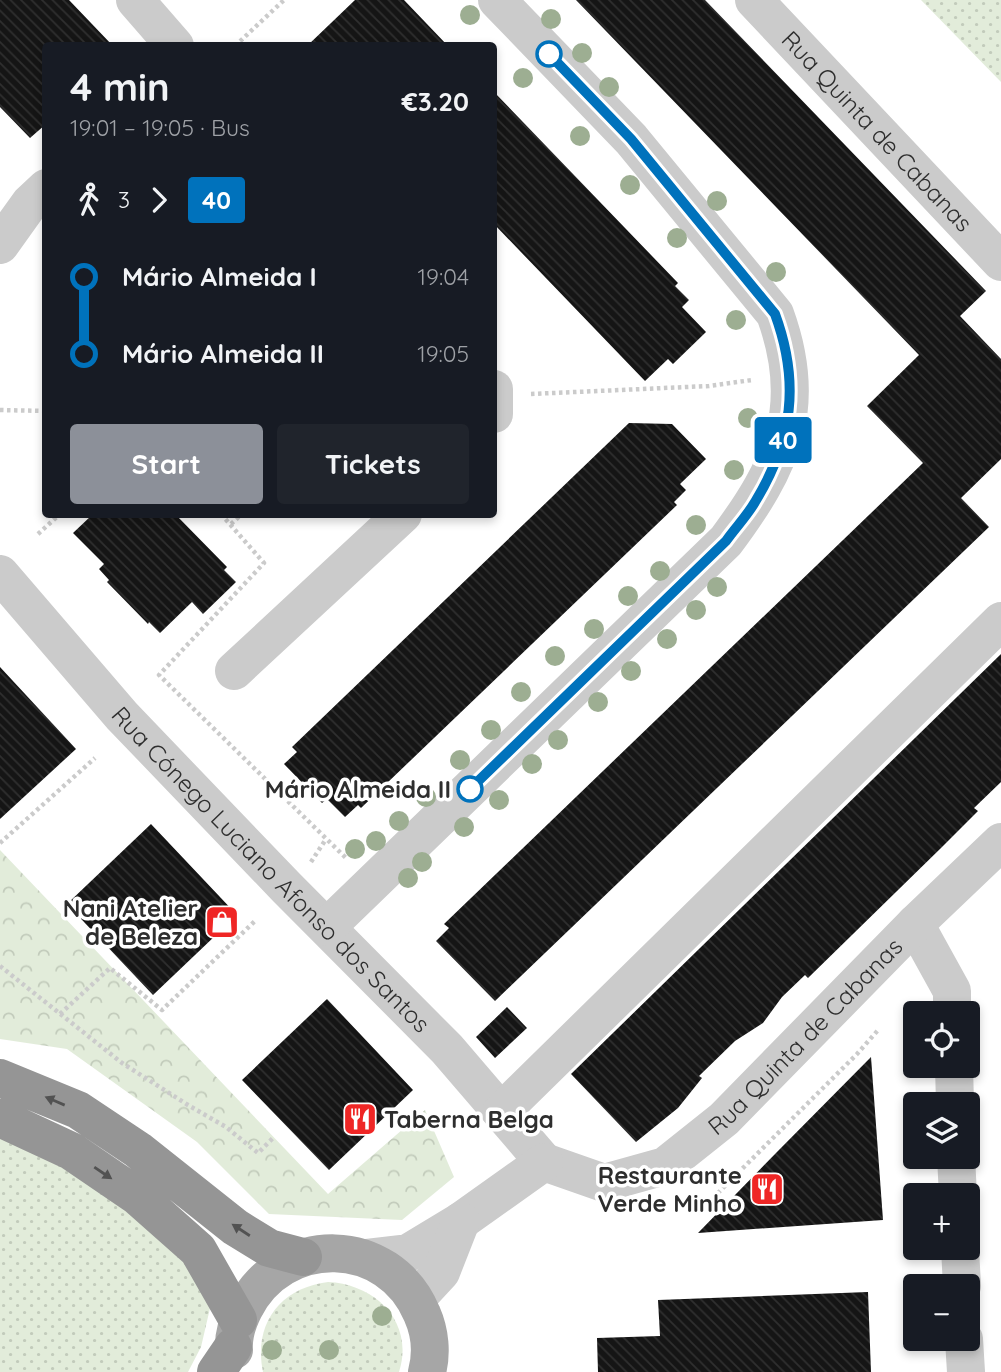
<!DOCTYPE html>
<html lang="en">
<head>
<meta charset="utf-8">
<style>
  :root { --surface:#171b24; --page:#20242c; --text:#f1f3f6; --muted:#9ea1a6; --accent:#8c9099 }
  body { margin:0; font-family:Quicksand,sans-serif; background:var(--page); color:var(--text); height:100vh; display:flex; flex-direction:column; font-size:26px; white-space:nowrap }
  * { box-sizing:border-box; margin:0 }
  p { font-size:23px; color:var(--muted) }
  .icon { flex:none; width:38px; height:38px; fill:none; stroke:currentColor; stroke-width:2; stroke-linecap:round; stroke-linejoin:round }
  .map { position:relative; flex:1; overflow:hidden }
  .panel { position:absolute; left:42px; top:42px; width:455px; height:476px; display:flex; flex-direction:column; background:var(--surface); border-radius:7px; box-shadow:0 4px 10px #0003 }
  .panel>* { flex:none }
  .badge { padding:0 14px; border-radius:5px; font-size:24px; line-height:46px }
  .controls { position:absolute; left:903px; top:1001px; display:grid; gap:14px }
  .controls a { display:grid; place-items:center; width:77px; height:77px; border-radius:7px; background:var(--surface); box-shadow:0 4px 10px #0003; font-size:35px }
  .map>.badge { position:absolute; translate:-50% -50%; box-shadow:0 0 0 4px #fff }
  .legs { display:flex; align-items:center; gap:10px; height:77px; padding:0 28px; font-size:23px }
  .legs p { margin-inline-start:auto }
  .head { display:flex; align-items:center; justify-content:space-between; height:119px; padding:0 28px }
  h1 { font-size:38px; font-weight:800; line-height:52px }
  .button { display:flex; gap:14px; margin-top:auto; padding:14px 28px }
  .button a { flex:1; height:80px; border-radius:7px; background:var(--accent); color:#fff; font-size:28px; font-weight:800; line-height:80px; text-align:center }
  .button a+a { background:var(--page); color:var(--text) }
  ul { padding:0 28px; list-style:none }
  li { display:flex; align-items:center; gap:24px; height:77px; font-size:26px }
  li i { display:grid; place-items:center; width:10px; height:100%; margin:0 9px; background:currentColor }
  li i::after { content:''; width:18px; height:18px; margin:-9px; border:5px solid; border-radius:50%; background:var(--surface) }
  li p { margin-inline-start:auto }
  li:first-child i { background:linear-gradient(#0000 50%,currentColor 0) }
  li:last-child i { background:linear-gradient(currentColor 50%,#0000 0) }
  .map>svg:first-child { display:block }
</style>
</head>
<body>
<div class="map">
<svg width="1001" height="1372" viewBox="0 0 1001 1372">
  <defs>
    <pattern id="grass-dots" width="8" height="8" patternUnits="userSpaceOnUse" patternTransform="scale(1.75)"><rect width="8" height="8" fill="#e2ecda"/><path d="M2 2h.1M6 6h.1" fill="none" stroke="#c2cbbb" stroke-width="1.8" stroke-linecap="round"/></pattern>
    <pattern id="park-crowns" width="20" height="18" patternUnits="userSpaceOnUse" patternTransform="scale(1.75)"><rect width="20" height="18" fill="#e2ecda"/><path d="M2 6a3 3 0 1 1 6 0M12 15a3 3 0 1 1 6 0" fill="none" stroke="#c2cbbb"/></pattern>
    <pattern id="building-back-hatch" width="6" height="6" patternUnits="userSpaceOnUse" patternTransform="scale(1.75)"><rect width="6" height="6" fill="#151515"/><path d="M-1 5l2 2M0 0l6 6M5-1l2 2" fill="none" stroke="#2f2f2f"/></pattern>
  </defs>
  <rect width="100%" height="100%" fill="#fff"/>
  <!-- grass -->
  <path fill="url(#grass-dots)" d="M 921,0 L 1001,0 L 1001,82 Z
    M 0,1133 L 70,1167 L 189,1261 L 211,1304 L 201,1347 L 188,1372 L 0,1372 Z
    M 328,1282 C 375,1284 415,1322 399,1372 L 263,1372 C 253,1324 280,1288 328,1282 Z"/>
  <!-- park -->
  <path fill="url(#park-crowns)" d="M 0,850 L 328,1194 L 425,1110 L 454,1177 L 402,1220 L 269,1214 L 197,1142 L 67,1049 L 0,1039 Z"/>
  <!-- building -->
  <path fill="url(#building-back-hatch)" d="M 0,0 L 69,0 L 113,46 L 46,46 L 46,124 L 30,138 L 0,107 Z
    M 355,0 L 404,0 L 448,46 L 307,46 Z
    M 576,0 L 705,0 L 986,291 L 960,316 L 1001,359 L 1001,459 L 961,498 L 989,527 L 495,1001 L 436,941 L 449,928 L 444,924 L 923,463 L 867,406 L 919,355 Z
    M 494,92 L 678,283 L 675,286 L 689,300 L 682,307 L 706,332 L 673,364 L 668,359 L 645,381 L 494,224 Z
    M 629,423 L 672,424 L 706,459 L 680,484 L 686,490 L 674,502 L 677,505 L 361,808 L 358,805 L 345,817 L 327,799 L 322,803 L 284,764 L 297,752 L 292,747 Z
    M 92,515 L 176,515 L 227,567 L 224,570 L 236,582 L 203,614 L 192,602 L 160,633 L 149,622 L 148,624 L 107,582 L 109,580 L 99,569 L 104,564 L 73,533 Z
    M 1001,654 L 1001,782 L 974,808 L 978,811 L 941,848 L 808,978 L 805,975 L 782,997 L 763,1023 L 735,1041 L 699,1076 L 702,1078 L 678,1108 L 636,1142 L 571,1074 Z
    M 0,667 L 76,749 L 0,819 Z
    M 151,824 L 237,915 L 153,995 L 67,904 Z
    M 327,999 L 413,1090 L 329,1170 L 242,1080 Z
    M 507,1007 L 527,1028 L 495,1058 L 476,1037 Z
    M 871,1057 L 883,1220 L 698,1233 L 776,1153 Z
    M 868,1292 L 871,1372 L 598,1372 L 597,1338 L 660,1336 L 658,1300 Z"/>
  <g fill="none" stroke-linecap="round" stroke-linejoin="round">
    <!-- path -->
    <path stroke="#cbcbcb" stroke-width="4.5" stroke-dasharray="3.5 3.5" stroke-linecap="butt" d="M 235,46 L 284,0
      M 531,394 L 709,386 L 752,380
      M 0,410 L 46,411
      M 221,514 L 264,563 L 159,675 L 347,859
      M 231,524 L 242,514
      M 38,534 L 60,514
      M 0,843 L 95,758
      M 311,862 L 326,839
      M 0,966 L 122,1063 L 188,1105 L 226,1127 L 258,1153 L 273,1138
      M 60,1014 L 110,968 L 162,1010 L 256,920
      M 698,1213 L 857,1054 L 879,1029"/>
    <!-- minor -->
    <g stroke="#cbcbcb" stroke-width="38">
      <path d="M 135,0 L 175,46"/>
      <path id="s1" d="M 754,0 L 1001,262"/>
      <path d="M 0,245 L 30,203 L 46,188"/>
      <path d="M 494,389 L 494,414"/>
      <path id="s2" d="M 0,574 L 122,716 L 286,887 L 447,1049 L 544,1162"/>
      <path d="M 234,671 L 403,514"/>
      <path d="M 915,924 L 952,991 L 952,1013"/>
      <path d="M 327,927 L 726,541 C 782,466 809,407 775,314 L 631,139 L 497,0"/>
      <path d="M 954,1066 L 955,1104"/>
      <path d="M 501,1112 L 1001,621"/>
      <path d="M 956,1157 L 958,1195"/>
      <path id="s3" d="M 544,1162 L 604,1183 L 665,1166 L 724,1119 L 915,924 L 1001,842"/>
      <path d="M 960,1248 L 962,1286"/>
      <path d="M 365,1258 L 408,1253 L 461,1221 L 544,1162"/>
      <path d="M 416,1299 L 441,1272 L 461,1221"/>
      <path d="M 964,1339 L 966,1372"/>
    </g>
    <!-- major -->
    <path stroke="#a6a6a6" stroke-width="38" d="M 234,1350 C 233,1336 238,1321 244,1309 C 282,1233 389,1235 422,1314 C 430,1332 432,1353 427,1372"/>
    <!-- highway -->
    <path stroke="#959595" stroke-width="38" d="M 0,1078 L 78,1110 L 138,1150 L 235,1227 L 269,1248 L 303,1257
      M 0,1118 L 71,1151 L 137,1196 L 198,1250 L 238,1320
      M 216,1372 L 233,1347"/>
  </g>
  <!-- trees -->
  <g fill="#9dae92">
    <circle cx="470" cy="15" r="10"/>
    <circle cx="551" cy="19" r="10"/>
    <circle cx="582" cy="53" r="10"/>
    <circle cx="523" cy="78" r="10"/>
    <circle cx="609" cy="87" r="10"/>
    <circle cx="580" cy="136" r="10"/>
    <circle cx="630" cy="185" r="10"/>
    <circle cx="717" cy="201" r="10"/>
    <circle cx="677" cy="238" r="10"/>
    <circle cx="776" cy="272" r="10"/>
    <circle cx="736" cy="320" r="10"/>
    <circle cx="748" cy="418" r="10"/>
    <circle cx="734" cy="470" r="10"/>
    <circle cx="696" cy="525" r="10"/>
    <circle cx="660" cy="571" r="10"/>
    <circle cx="717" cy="587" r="10"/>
    <circle cx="628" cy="596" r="10"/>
    <circle cx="696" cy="610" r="10"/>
    <circle cx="594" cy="629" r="10"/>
    <circle cx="667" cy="639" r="10"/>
    <circle cx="555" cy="656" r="10"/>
    <circle cx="631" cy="671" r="10"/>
    <circle cx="521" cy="692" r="10"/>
    <circle cx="598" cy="702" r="10"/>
    <circle cx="491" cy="730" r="10"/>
    <circle cx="558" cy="740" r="10"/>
    <circle cx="460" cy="760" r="10"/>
    <circle cx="532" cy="764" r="10"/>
    <circle cx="426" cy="797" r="10"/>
    <circle cx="499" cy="800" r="10"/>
    <circle cx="399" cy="821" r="10"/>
    <circle cx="464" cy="827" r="10"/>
    <circle cx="376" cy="841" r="10"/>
    <circle cx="355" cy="849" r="10"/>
    <circle cx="422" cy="862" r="10"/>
    <circle cx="408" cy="878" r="10"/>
    <circle cx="382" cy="1316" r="10"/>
    <circle cx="272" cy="1350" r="10"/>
    <circle cx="329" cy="1350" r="10"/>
  </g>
  <!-- one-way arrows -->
  <defs><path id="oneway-solid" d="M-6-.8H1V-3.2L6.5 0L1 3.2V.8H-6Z" transform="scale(1.75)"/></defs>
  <g fill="#525252">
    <use href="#oneway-solid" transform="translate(55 1101) rotate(-157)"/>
    <use href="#oneway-solid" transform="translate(103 1173) rotate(34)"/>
    <use href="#oneway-solid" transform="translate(241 1230) rotate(-147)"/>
  </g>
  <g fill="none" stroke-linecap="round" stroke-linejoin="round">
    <!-- line-1 casing -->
    <g stroke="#fff" stroke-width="16">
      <path id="line-1" d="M 470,789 L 726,541 C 735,528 747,516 755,502 C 793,440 800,382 775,314 L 631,139 L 549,54"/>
    </g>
    <!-- line-1 -->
    <use href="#line-1" stroke="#0072bc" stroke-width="10"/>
  </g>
  <!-- icons -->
  <defs>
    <g id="shop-square" transform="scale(1.75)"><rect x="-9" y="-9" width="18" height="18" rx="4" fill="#ef2625" stroke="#fff"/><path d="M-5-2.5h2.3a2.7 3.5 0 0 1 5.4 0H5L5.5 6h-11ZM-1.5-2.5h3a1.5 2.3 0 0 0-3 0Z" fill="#fff"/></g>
    <g id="restaurant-square" transform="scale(1.75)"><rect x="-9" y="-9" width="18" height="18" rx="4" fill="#ef2625" stroke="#fff"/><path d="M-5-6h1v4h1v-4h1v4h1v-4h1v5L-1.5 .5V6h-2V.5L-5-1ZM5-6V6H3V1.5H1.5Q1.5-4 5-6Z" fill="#fff"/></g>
  </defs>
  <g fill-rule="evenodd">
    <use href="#shop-square" x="222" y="922"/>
    <use href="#restaurant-square" x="360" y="1119"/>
    <use href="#restaurant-square" x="767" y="1189"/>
  </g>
  <!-- markers -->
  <g fill="#fff" stroke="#0072bc" stroke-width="3.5">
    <circle cx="549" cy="54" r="12"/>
    <circle cx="470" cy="789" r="12"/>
  </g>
  <g text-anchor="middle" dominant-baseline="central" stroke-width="7" stroke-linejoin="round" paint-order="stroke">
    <!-- street labels -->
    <g font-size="24" fill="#2e2e2e" stroke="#fff">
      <text stroke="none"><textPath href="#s1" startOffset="180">Rua Quinta de Cabanas</textPath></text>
      <text stroke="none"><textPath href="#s2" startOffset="401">Rua Cónego Luciano Afonso dos Santos</textPath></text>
      <text stroke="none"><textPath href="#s3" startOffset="318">Rua Quinta de Cabanas</textPath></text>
    </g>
    <!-- stop labels -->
    <g font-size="24" font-weight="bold" fill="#2e2e2e" stroke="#fff" text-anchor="end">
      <text x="451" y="789">Mário Almeida II</text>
    </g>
    <!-- poi labels -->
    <g font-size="24" font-weight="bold" fill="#2e2e2e" stroke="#fff" text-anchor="end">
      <text x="198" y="908">Nani Atelier<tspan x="198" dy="28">de Beleza</tspan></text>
      <text x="384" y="1119" text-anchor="start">Taberna Belga</text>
      <text x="742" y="1175">Restaurante<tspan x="742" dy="28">Verde Minho</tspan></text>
    </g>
  </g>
</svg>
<div class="controls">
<a><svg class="icon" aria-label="locate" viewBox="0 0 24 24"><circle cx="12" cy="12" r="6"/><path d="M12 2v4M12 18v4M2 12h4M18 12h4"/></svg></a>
<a><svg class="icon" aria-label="layers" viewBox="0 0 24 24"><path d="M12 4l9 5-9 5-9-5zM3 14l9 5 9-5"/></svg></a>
<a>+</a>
<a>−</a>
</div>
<b class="badge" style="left:783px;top:440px;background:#0072bc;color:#fff">40</b>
<section class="panel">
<div class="head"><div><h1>4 min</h1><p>19:01 – 19:05 · Bus</p></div><b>€3.20</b></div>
<div class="legs"><svg class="icon" aria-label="walk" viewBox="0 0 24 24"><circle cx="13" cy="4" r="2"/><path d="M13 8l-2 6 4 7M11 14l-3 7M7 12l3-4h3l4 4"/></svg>3<svg class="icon" aria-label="forward" viewBox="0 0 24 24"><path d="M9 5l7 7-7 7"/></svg><b class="badge" style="background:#0072bc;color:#fff">40</b></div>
<ul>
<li><i style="color:#0072bc"></i><b>Mário Almeida I</b><p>19:04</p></li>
<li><i style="color:#0072bc"></i><b>Mário Almeida II</b><p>19:05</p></li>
</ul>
<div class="button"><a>Start</a><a>Tickets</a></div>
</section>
</div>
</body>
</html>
